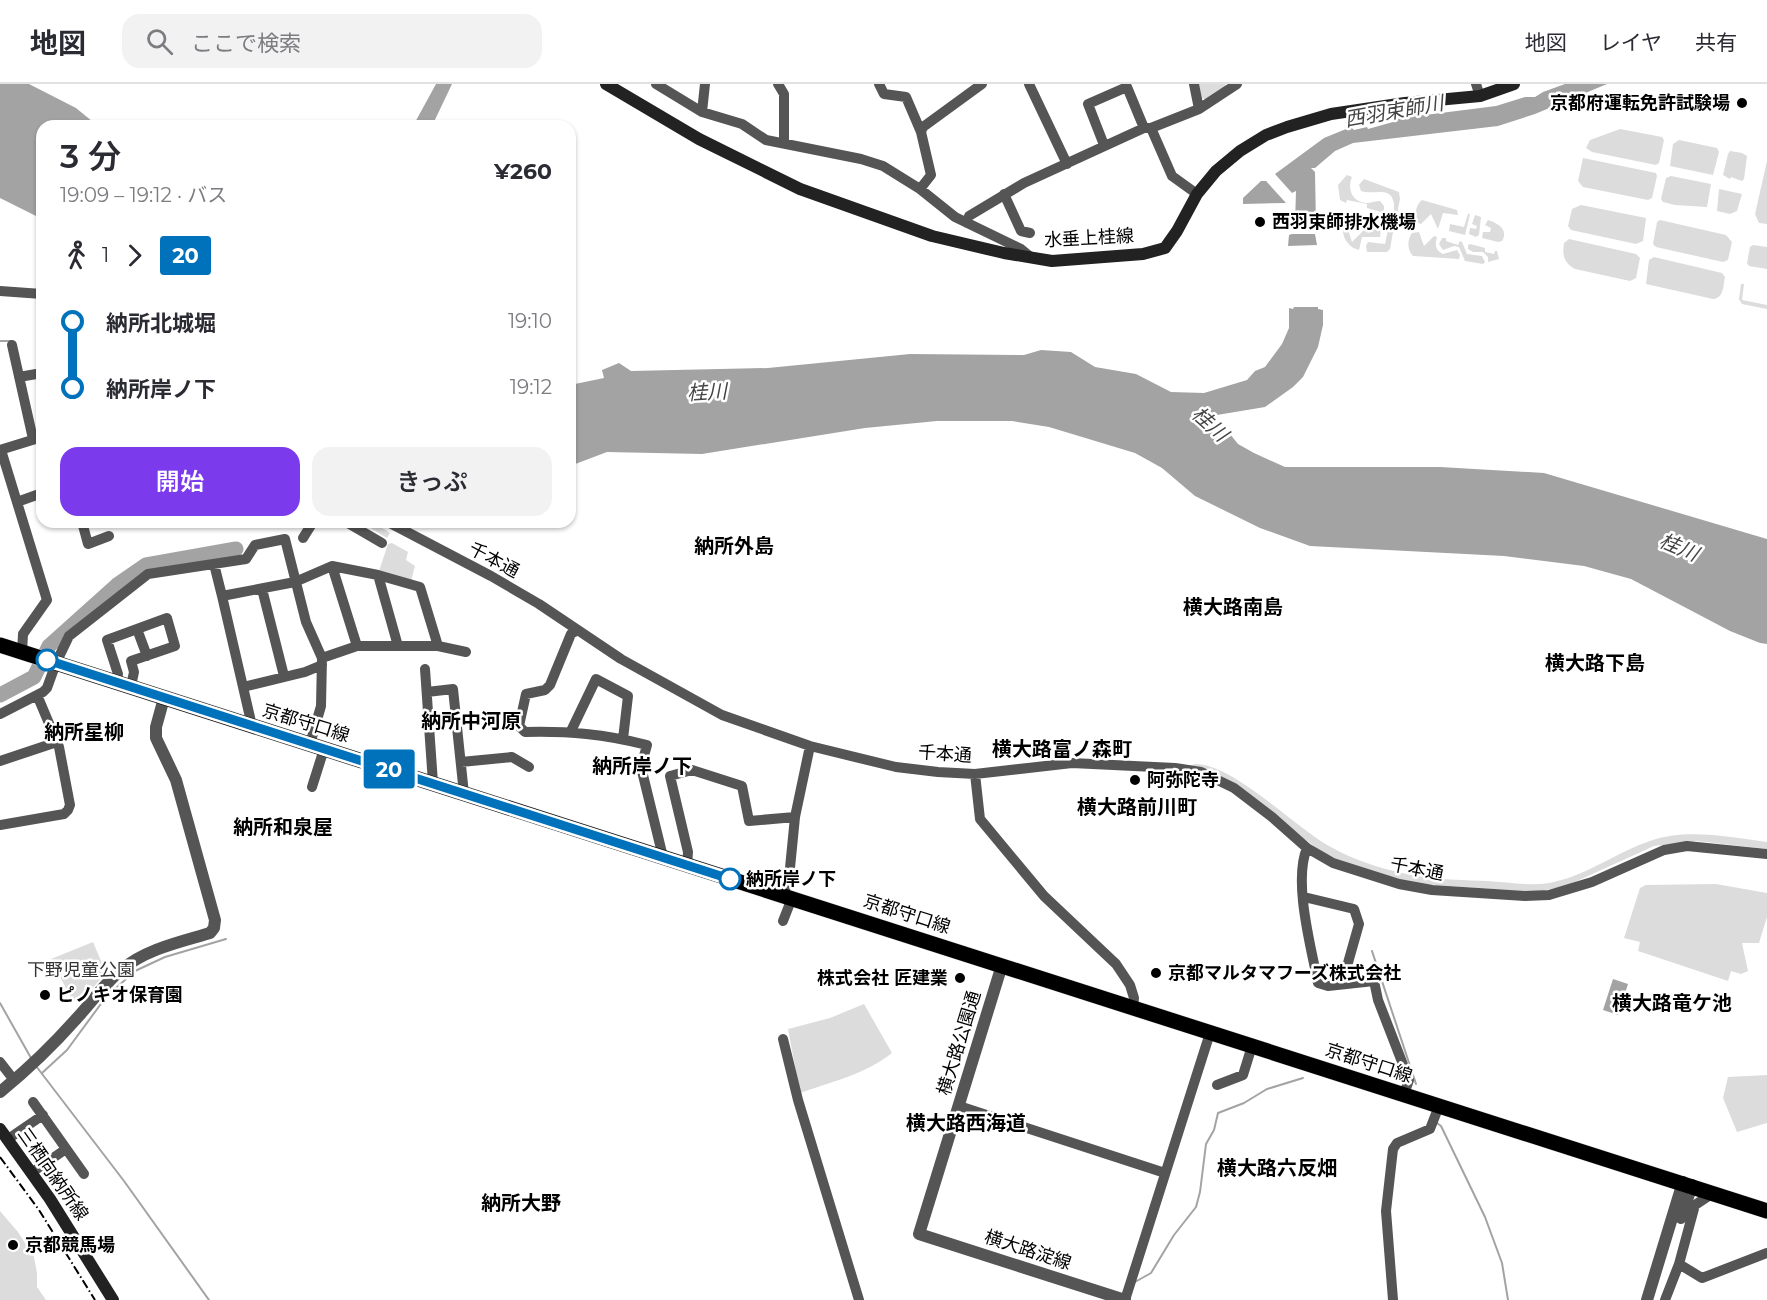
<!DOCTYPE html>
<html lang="ja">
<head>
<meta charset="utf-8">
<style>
  :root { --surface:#fff; --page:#f2f2f3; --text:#2b2b33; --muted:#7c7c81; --line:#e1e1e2; --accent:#7c3aed }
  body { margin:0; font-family:Montserrat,"Noto Sans JP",sans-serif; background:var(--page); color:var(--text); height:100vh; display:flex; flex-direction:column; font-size:22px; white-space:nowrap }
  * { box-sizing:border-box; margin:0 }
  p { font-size:20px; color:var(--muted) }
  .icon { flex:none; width:33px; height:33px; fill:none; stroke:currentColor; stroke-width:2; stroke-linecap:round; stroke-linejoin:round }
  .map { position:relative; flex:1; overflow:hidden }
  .sheet { position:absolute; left:36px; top:36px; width:540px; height:408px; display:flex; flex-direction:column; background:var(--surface); border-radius:18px; box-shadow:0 2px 4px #0004 }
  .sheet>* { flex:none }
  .badge { padding:0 12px; border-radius:4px; font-size:21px; line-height:39px }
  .map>.badge { position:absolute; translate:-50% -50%; box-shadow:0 0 0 3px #fff }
  .legs { display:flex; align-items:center; gap:9px; height:66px; padding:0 24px; font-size:20px }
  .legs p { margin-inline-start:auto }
  .overview { display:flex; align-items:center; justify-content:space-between; height:102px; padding:0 24px }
  h1 { font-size:33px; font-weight:600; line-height:45px }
  .primary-button { display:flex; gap:12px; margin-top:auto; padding:12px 24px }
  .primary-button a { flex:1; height:69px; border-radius:18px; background:var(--accent); color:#fff; font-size:24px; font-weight:600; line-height:69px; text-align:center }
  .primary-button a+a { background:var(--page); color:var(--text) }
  ul { padding:0 24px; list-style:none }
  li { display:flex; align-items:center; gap:21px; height:66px; font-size:22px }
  li i { display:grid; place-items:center; width:9px; height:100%; margin:0 8px; background:currentColor }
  li i::after { content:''; width:15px; height:15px; margin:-8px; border:4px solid; border-radius:50%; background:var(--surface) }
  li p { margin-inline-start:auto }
  li:first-child i { background:linear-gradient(#0000 50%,currentColor 0) }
  li:last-child i { background:linear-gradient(currentColor 50%,#0000 0) }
  header { display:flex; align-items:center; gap:36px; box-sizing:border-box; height:84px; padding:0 30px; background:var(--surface); border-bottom:2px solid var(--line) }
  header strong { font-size:28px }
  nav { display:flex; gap:33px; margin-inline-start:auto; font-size:21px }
  .search { width:420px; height:54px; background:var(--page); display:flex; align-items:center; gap:15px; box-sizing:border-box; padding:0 21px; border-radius:18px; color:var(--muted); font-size:22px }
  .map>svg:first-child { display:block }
</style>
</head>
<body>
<header>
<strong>地図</strong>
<div class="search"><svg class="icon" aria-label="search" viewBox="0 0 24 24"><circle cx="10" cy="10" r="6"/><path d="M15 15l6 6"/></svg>ここで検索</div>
<nav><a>地図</a><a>レイヤ</a><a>共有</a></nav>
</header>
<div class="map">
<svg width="1767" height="1216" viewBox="0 0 1767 1216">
  <rect width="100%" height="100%" fill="#fff"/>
  <!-- green -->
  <path fill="#dcdcdc" d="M 1199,0 L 1225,0 L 1226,3 L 1207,16 L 1202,14 Z
    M 1620,45 L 1662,53 L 1664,56 L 1659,79 L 1656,81 L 1592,68 L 1586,64 L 1590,56 Z
    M 1679,56 L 1717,64 L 1719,68 L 1713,91 L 1670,82 L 1673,60 Z
    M 1730,67 L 1742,69 L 1747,72 L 1744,95 L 1742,97 L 1731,93 L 1730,95 L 1723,91 L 1728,70 Z
    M 1583,74 L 1656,89 L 1657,92 L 1652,114 L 1648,116 L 1583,103 L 1578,97 Z
    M 1767,77 L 1767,140 L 1759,139 L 1755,130 Z
    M 1347,91 L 1352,93 C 1347,105 1352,118 1366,119 C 1371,119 1375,117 1380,117 L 1384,122 L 1384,127 L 1381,128 L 1367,124 L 1367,120 L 1347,116 L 1346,119 L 1340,116 L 1338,101 Z
    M 1671,92 L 1711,100 L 1707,123 L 1675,121 L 1663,118 L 1661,115 L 1666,94 Z
    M 1364,95 L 1399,108 L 1400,115 L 1397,130 L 1394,128 C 1396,98 1375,112 1361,107 L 1359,101 Z
    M 1719,105 L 1742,110 L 1737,127 L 1730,130 L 1717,127 Z
    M 1422,116 L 1457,126 L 1458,131 L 1443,129 L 1438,145 L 1431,130 L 1421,140 L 1418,139 C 1413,134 1416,120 1422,116 Z
    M 1581,121 L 1646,134 L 1643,157 L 1636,160 L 1571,146 L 1568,142 L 1572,125 Z
    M 1468,130 L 1470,130 L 1465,151 L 1449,147 L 1450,140 L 1464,143 Z
    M 1475,131 L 1481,133 L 1479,151 L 1476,153 L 1469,150 L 1470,144 L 1476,145 L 1477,142 L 1472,140 Z
    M 1345,136 L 1352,158 L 1369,141 L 1381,143 L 1380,153 L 1362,153 L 1359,166 C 1346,163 1339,148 1345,136 Z
    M 1488,136 C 1498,139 1509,146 1502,157 L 1498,158 L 1482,154 L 1483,148 L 1490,148 L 1491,144 L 1485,141 Z
    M 1660,136 L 1726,151 L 1732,158 L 1728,176 L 1723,178 L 1656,163 L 1653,160 L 1657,138 Z
    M 1388,146 L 1393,148 L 1390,165 L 1387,168 L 1367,168 L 1366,162 L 1368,158 L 1385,160 Z
    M 1419,148 L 1424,162 L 1434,152 L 1437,153 C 1435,161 1435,166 1443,170 L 1457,166 L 1460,171 L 1459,175 L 1413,172 C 1407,166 1407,156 1412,149 Z
    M 1442,154 L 1446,154 L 1446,157 L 1458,161 L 1460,157 L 1462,158 L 1467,170 L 1482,172 L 1485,178 L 1483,180 L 1465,177 L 1459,163 L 1454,162 L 1443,166 L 1439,160 Z
    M 1569,155 L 1636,170 L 1640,174 L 1636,194 L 1630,197 L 1575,185 C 1564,179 1562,171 1564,159 Z
    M 1470,160 L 1485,164 L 1485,168 L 1494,170 L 1495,167 L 1497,167 L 1499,175 L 1488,178 L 1488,173 L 1483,168 L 1473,168 L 1468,165 L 1468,161 Z
    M 1753,161 L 1767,163 L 1767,185 L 1749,182 L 1747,179 L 1750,163 Z
    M 1654,173 L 1722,189 L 1725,193 C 1723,202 1724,214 1713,215 L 1646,200 L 1649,176 Z
    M 1741,200 L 1744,200 L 1742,216 L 1767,221 L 1767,225 L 1742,220 L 1739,215 Z
    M 361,438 L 373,438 L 390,449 L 387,454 Z
    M 392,459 L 408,468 L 406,476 L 415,482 L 411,497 L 379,487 L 388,460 Z
    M 1195,680 C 1232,679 1295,743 1329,762 C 1357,778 1391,788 1423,793 C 1444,796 1466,796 1487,797 C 1508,798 1533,803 1554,798 C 1589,790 1617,768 1650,757 C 1686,744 1730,753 1767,758 L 1767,765 L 1696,757 L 1654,762 L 1566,802 L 1535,808 L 1421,800 L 1389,795 L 1331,775 L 1236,703 L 1189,682 Z
    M 1716,800 L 1767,809 L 1767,833 L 1759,859 L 1742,859 L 1748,887 L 1741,890 L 1731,887 L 1728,897 L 1638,867 L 1640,858 L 1624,854 L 1640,804 L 1646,801 Z
    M 93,858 L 106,889 L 80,918 L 72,916 L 51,875 Z
    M 864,920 L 892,969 C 866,990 831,998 800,1009 L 788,945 L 830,934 Z
    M 1767,991 L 1767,1039 L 1737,1048 L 1723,1014 L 1728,993 Z
    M 0,1127 L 18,1148 L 34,1173 L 37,1189 L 37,1203 L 46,1216 L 0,1216 Z"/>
  <!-- water -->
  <path fill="#a3a3a3" d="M 0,0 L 29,0 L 76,24 L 98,42 L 42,42 L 42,135 L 0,114 Z
    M 436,0 L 452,0 L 432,42 L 413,42 Z
    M 1565,0 L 1607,0 L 1535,30 L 1498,42 L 1353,59 L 1335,67 L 1315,84 L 1311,84 L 1315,88 L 1316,141 L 1295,139 L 1296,107 L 1292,109 L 1275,90 L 1324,54 L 1351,43 L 1354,46 L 1367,43 L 1368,45 L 1393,38 L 1393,35 L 1496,22 L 1525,13 L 1535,13 L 1543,8 Z
    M 1261,97 L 1266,97 L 1286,119 L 1243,120 L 1243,114 Z
    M 1292,150 L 1315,150 L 1317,161 L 1288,162 L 1289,151 Z
    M 1294,223 L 1318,223 L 1318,225 L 1323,226 L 1323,241 L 1318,263 L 1303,293 L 1293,303 L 1265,323 L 1205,333 L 1205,338 L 1230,350 L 1238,360 L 1254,369 L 1285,383 L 1440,383 L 1544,389 L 1767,455 L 1767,560 L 1760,559 L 1730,547 L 1631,495 L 1584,482 L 1504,472 L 1310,462 L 1260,444 L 1195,412 L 1162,384 L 1135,369 L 1049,343 L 1012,337 L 937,337 L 865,344 L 702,370 L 607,368 L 570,382 L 570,301 L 604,294 L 602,286 L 619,279 L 631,287 L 768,284 L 910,270 L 1024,271 L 1041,266 L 1071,268 L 1095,283 L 1136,290 L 1171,308 L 1204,309 L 1247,296 L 1255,287 L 1265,283 L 1282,260 L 1289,244 L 1289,224 L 1293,225 Z
    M 1613,895 L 1628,900 L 1618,931 L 1603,926 Z"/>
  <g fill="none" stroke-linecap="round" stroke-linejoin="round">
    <!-- stream -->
    <path stroke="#a3a3a3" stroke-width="2" d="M 0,257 L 10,257
      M 1372,867 L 1416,1000
      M 0,919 L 31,974
      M 36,982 L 124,1097 L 209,1216
      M 42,989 L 67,966 L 106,913 L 135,887 L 165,873 L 226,855
      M 1437,1039 L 1441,1042 L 1485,1133 L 1502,1179 L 1508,1216
      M 1135,1198 L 1151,1189 L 1174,1151 L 1196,1123 L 1200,1108 L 1206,1060 L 1214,1046 L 1218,1029 L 1244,1019 L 1267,1005 L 1303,994"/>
    <!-- river -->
    <path stroke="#a3a3a3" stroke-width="15" d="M 0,611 L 34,593 L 49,562 L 117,501 L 146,481 L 236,465"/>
    <!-- primary casing -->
    <g stroke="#dbdbdb" stroke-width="16">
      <path id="primary" d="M 0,561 L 1767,1127"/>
    </g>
    <!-- minor -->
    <path stroke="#555" stroke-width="10" d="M 656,0 L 702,28 L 742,40 L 766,56 L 861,75 L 883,82 L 920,105 L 955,133 L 1021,165 L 1032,174
      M 778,0 L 784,10 L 784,58
      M 879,0 L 884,10 L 906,13 L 921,48
      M 1029,0 L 1067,80
      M 1194,0 L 1199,25
      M 1476,0 L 1480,12
      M 702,28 L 705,0
      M 1151,44 L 1172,92 L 1197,110
      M 1104,61 L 1088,20 L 1127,3 L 1144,44
      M 920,105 L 931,91 L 921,48 L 923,43 L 982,0
      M 1004,110 L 1021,147 L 1030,149
      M 967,139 L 969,132 L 1024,99 L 1144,44 L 1151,44 L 1199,25 L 1237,0
      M 0,207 L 42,210
      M 12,261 L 33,355
      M 19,293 L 42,289
      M 0,366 L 42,353
      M 1,366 L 47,516 L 23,550 L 22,569
      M 17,418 L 42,409
      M 82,438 L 88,460 L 109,452
      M 346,438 L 382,459
      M 388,438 L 491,492 L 539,520 L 621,575 L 722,631 L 810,662 L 896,683 L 938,688 L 975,690 L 1072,679 L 1175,684 L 1201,688 L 1234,704 L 1272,733 L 1307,764 L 1333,779 L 1399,800 L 1432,806 L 1525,812 L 1549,811 L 1592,798 L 1664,766 L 1687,762 L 1767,770
      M 303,454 L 313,438
      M 214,480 L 222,512
      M 332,482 L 357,562
      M 378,491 L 398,562
      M 262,505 L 284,592
      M 137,545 L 147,572
      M 576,547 L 571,550 L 550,601 L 545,606 L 526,610 L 519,642 L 525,648 C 569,647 604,650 647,661 L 641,683 L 663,773
      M 438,562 L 466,568
      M 425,585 L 433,699
      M 116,598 L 118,590 L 107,556 L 167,534 L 175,562 L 131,577 L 134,588 L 131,602
      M 243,603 L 305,588 L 322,581
      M 427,608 L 453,605 L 464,710
      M 0,630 L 43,608 L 47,604 L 56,579 L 69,552 L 148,490 L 246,475 L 255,461 L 285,455 L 306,538 L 322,574 L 321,622 L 310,660
      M 252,642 L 222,512 L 295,498 L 332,482 L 378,491 L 420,503 L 438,562 L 357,562 L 322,574
      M 571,647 L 596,595 L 628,612 L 623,655
      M 0,677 L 57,658
      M 461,678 L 512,673 L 529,683
      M 975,690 L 980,735 L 1044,812 L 1116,880 L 1130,901 L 1134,914 L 1133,923
      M 312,703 L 324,665
      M 0,741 L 64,730 L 68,726 L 70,721 L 59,663 L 37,611
      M 1307,764 C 1293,797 1311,863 1318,899 L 1328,902 L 1374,897 L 1378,916 L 1409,996 L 1404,1010
      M 687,782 L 688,768 L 670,692 L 692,686 L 742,702 L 749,737 L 795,733
      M 783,812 L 789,794 L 795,733 L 810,662
      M 1304,813 L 1354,825 L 1359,840 L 1342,900
      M 783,837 L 792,814
      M 783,955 L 798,1016 L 859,1216
      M 0,978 L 14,996
      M 1217,1001 L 1243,991 L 1252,962
      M 33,1018 L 84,1090
      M 959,1022 L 1165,1089
      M 8,1055 L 43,1031
      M 31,1089 L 66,1065
      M 1713,1109 L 1695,1121 L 1679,1180 L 1702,1194 L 1767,1169
      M 1125,1216 L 1210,949
      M 1393,1216 L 1386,1127 L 1393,1065 L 1397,1059 L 1430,1045 L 1439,1022
      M 1665,1216 L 1679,1180"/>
    <!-- tertiary -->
    <path stroke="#555" stroke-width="12" d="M 1002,881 L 919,1150 L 1125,1216
      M 0,1008 C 27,986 54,960 77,934 C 92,918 104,900 121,886 C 146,865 180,858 210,849 L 214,844 L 215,836 L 176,696 L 156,654 L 156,643 L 164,614
      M 1681,1134 L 1692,1101
      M 1647,1216 L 1683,1098"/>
    <!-- secondary -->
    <path stroke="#222" stroke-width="12" d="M 606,0 L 699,55 L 800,105 L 932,152 L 1004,169 L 1052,177 L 1143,170 L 1165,164 L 1177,147 L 1197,110 L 1216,87 L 1240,67 L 1266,51 L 1287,43 L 1331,30 L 1405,19 L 1480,12 L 1514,0
      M 0,1045 L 50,1115 L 113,1216"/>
    <!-- primary -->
    <use href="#primary" stroke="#000" stroke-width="15"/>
    <!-- rail -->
    <path stroke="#000" stroke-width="2" stroke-dasharray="9 3 1.5 3" stroke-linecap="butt" d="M 0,1073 L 39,1126 L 95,1216"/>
  </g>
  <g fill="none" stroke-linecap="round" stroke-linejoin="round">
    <!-- line-1 casing -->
    <g stroke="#fff" stroke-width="14">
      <path id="line-1" d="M 47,576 L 730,795"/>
    </g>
    <!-- line-1 -->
    <use href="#line-1" stroke="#0072bc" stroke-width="9"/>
  </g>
  <!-- markers -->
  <g fill="#000" stroke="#fff" stroke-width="2">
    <circle cx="1742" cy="19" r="6"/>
    <circle cx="1260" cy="138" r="6"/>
    <circle cx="1135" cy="696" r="6"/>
    <circle cx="1156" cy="889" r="6"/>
    <circle cx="960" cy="894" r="6"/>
    <circle cx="45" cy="911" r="6"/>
    <circle cx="13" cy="1161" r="6"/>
  </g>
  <g fill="#fff" stroke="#0072bc" stroke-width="3">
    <circle cx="47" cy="576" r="10"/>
    <circle cx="730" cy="795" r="10"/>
  </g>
  <g text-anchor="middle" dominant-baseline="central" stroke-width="5" stroke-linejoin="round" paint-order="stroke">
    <!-- poi labels -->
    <g font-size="18" font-weight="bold" fill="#000" stroke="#fff" text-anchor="start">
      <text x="1730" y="19" text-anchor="end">京都府運転免許試験場</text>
      <text x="1272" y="138">西羽束師排水機場</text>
      <text x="1147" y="696">阿弥陀寺</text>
      <text x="1168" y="889">京都マルタマフーズ株式会社</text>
      <text x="948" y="894" text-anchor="end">株式会社 匠建業</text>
      <text x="57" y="911">ピノキオ保育園</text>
      <text x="25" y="1161">京都競馬場</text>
    </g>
    <!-- street labels -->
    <g font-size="18" fill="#000" stroke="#fff">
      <text transform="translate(1089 154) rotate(-3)">水垂上桂線</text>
      <text transform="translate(494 476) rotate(28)">千本通</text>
      <text transform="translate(306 639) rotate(17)">京都守口線</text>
      <text transform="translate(945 670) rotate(4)">千本通</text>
      <text transform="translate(1417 785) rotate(11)">千本通</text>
      <text transform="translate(907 830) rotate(18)">京都守口線</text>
      <text transform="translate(959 959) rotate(-73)">横大路公園通</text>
      <text transform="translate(1369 979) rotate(18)">京都守口線</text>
      <text transform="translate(53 1090) rotate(55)">三栖向納所線</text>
      <text transform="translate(1028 1166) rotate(18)">横大路淀線</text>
    </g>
    <!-- stop labels -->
    <g font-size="18" font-weight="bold" fill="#000" stroke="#fff" text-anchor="start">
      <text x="746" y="795">納所岸ノ下</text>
    </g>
    <!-- park labels -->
    <g font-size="18" fill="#333" stroke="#fff">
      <text x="81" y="886">下野児童公園</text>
    </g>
    <!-- water labels -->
    <g font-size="20" font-style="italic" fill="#444" stroke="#fff">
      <text transform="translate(1394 27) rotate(-10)">西羽束師川</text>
      <text transform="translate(707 308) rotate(-3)">桂川</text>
      <text transform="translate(1210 340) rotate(42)">桂川</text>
      <text transform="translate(1679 463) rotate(23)">桂川</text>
    </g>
    <!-- neighbourhood labels -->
    <g font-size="20" font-weight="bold" fill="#000" stroke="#fff">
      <text x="734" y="462">納所外島</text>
      <text x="1233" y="523">横大路南島</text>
      <text x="1595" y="579">横大路下島</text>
      <text x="471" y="637">納所中河原</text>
      <text x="84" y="648">納所星柳</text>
      <text x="1062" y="665">横大路富ノ森町</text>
      <text x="642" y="682">納所岸ノ下</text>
      <text x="1137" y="723">横大路前川町</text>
      <text x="283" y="743">納所和泉屋</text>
      <text x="1672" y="919">横大路竜ケ池</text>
      <text x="966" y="1039">横大路西海道</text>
      <text x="1277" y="1084">横大路六反畑</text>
      <text x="521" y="1119">納所大野</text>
    </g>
  </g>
</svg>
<b class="badge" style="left:389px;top:685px;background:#0072bc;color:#fff">20</b>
<section class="sheet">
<div class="overview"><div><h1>3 分</h1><p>19:09 – 19:12 · バス</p></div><b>¥260</b></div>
<div class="legs"><svg class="icon" aria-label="walk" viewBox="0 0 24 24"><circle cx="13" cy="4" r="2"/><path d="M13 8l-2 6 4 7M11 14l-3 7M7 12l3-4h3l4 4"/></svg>1<svg class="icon" aria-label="forward" viewBox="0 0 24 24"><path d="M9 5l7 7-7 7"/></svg><b class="badge" style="background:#0072bc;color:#fff">20</b></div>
<ul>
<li><i style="color:#0072bc"></i><b>納所北城堀</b><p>19:10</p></li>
<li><i style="color:#0072bc"></i><b>納所岸ノ下</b><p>19:12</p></li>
</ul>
<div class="primary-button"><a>開始</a><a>きっぷ</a></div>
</section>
</div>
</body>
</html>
